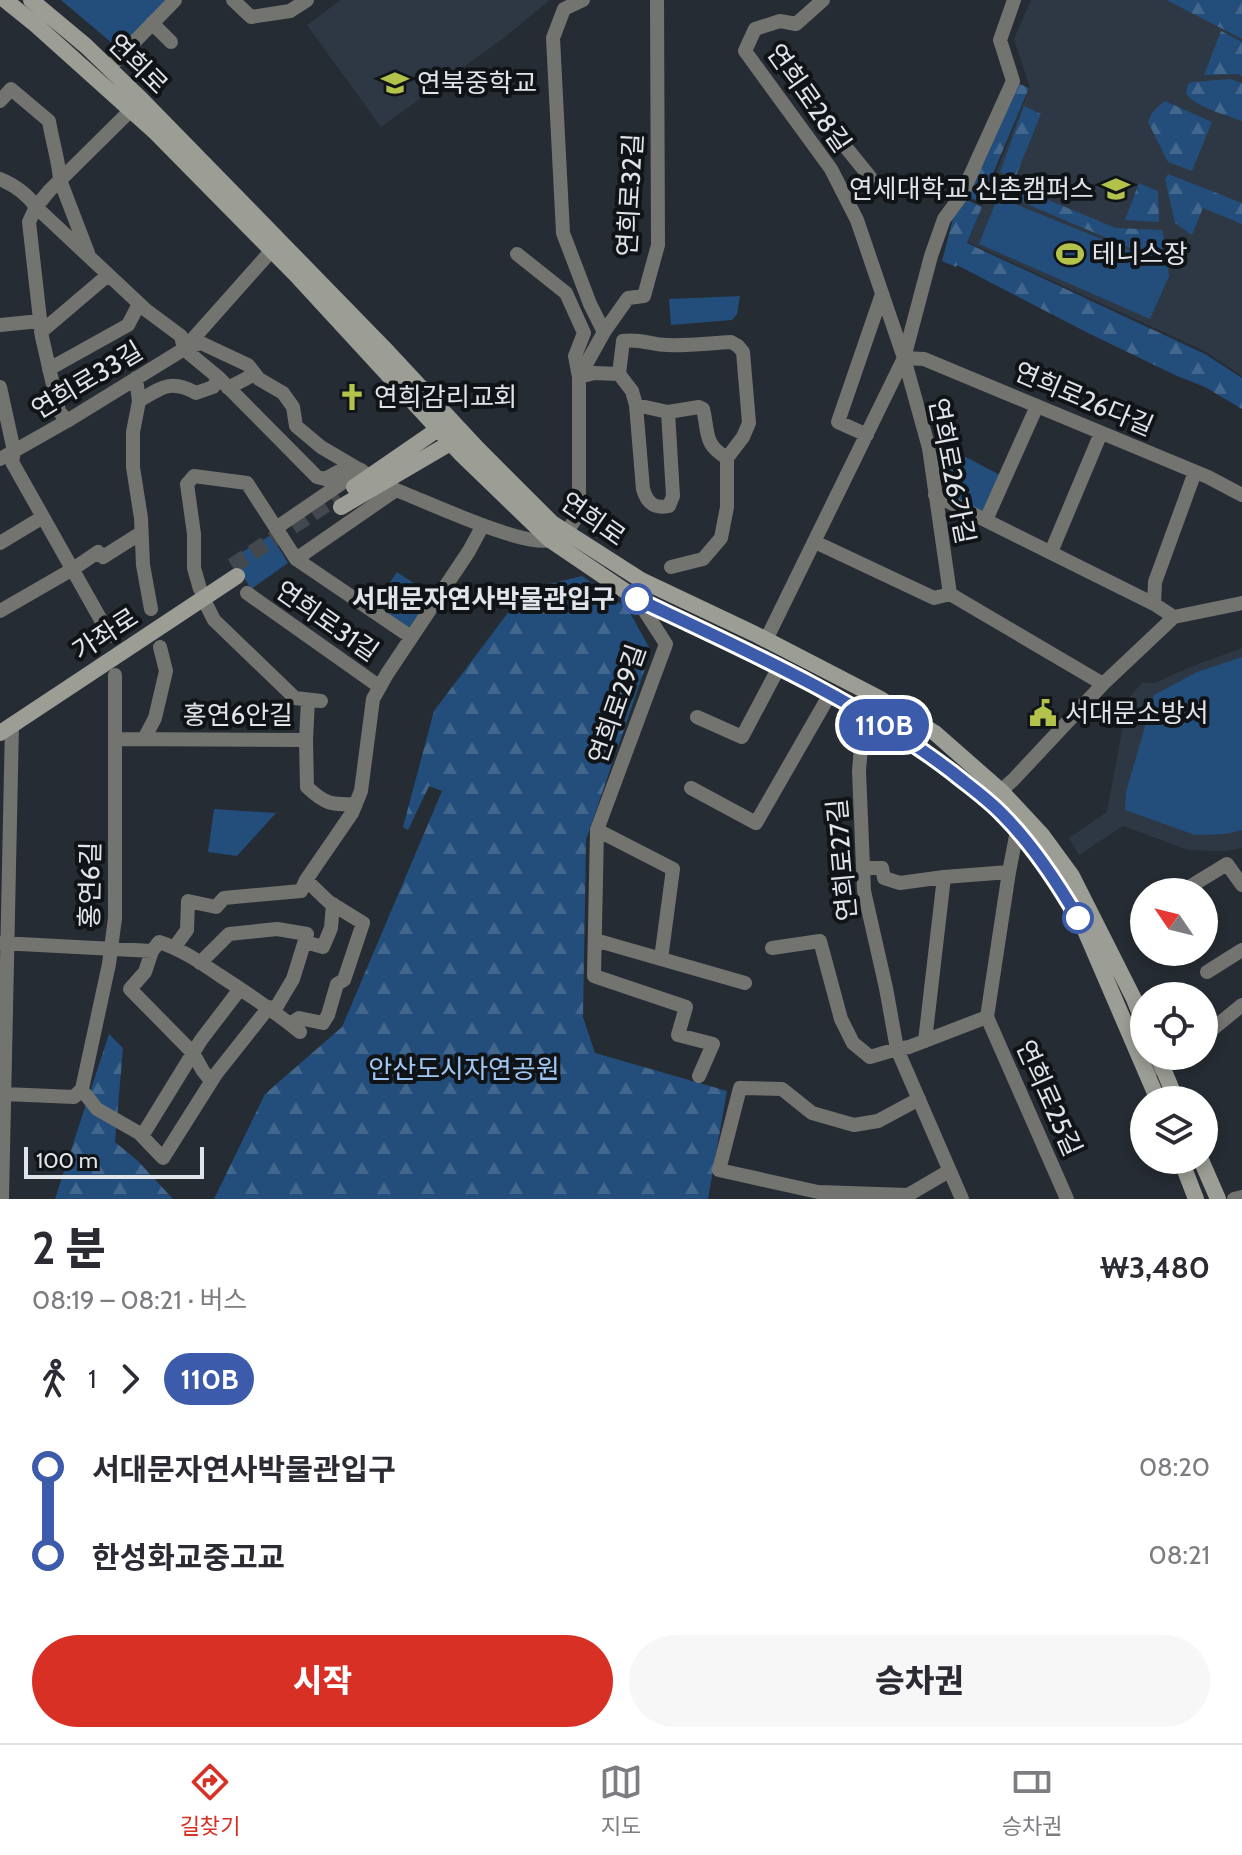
<!DOCTYPE html>
<html lang="ko">
<head>
<meta charset="utf-8">
<style>
  :root { --surface:#fff; --page:#f7f7f7; --text:#2b2b33; --muted:#7c7c81; --line:#e1e1e2; --accent:#d93025 }
  body { margin:0; font-family:Cabin,"Noto Sans KR",sans-serif; background:var(--page); color:var(--text); height:100vh; display:flex; flex-direction:column; font-size:30px; white-space:nowrap }
  * { box-sizing:border-box; margin:0 }
  p { font-size:26px; color:var(--muted) }
  .icon { flex:none; width:44px; height:44px; fill:none; stroke:currentColor; stroke-width:2; stroke-linecap:round; stroke-linejoin:round }
  .map { position:relative; height:1199px; overflow:hidden }
  .drawer { display:flex; flex-direction:column; background:var(--surface); flex:1 }
  .drawer>* { flex:none }
  .badge { padding:0 16px; border-radius:26px; font-size:28px; line-height:52px }
  .needle { width:52px; rotate:305deg }
  .controls { position:absolute; left:1130px; top:878px; display:grid; gap:16px }
  .controls a { display:grid; place-items:center; width:88px; height:88px; border-radius:50%; background:var(--surface); box-shadow:0 4px 12px #0003; font-size:40px }
  .scale { position:absolute; left:24px; bottom:20px; width:180px; box-sizing:border-box; padding-left:8px; border:4px solid #e1e5ea; border-top:0; font-size:22px; line-height:28px; white-space:nowrap; color:#e1e5ea; -webkit-text-stroke:6px #111417; paint-order:stroke }
  .map>.badge { position:absolute; translate:-50% -50%; box-shadow:0 0 0 4px #fff }
  .legs { display:flex; align-items:center; gap:12px; height:88px; padding:0 32px; font-size:26px }
  .legs p { margin-inline-start:auto }
  .summary { display:flex; align-items:center; justify-content:space-between; height:136px; padding:0 32px }
  h1 { font-size:44px; font-weight:800; line-height:60px }
  .action { display:flex; gap:16px; margin-top:auto; padding:16px 32px }
  .action a { flex:1; height:92px; border-radius:48px; background:var(--accent); color:#fff; font-size:32px; font-weight:800; line-height:92px; text-align:center }
  .action a+a { background:var(--page); color:var(--text) }
  ul { padding:0 32px; list-style:none }
  li { display:flex; align-items:center; gap:28px; height:88px; font-size:30px }
  li i { display:grid; place-items:center; width:12px; height:100%; margin:0 10px; background:currentColor }
  li i::after { content:''; width:20px; height:20px; margin:-10px; border:6px solid; border-radius:50%; background:var(--surface) }
  li p { margin-inline-start:auto }
  li:first-child i { background:linear-gradient(#0000 50%,currentColor 0) }
  li:last-child i { background:linear-gradient(currentColor 50%,#0000 0) }
  .tabs { display:flex; justify-content:space-around; align-items:center; height:112px; border-top:2px solid var(--line); background:var(--surface); font-size:22px; color:var(--muted) }
  .tabs a { display:grid; justify-items:center; gap:4px }
  .tabs .selected { color:var(--accent) }
  .map>svg:first-child { display:block }
</style>
</head>
<body>
<div class="map">
<svg width="1242" height="1199" viewBox="0 0 1242 1199">
  <defs>
    <pattern id="forest-firs" width="22" height="20" patternUnits="userSpaceOnUse" patternTransform="scale(2)"><rect width="22" height="20" fill="#234d7a"/><path d="M5 1l3.5 6h-7zM16 11l3.5 6h-7z" fill="#43668d"/></pattern>
  </defs>
  <rect width="100%" height="100%" fill="#262c33"/>
  <!-- built -->
  <path fill="#2e3844" d="M 341,0 L 550,0 L 501,40 L 381,127 L 307,25 Z
    M 1031,0 L 1166,0 L 1242,39 L 1242,376 L 1206,352 L 968,242 L 1030,87 L 1014,39 Z
    M 1242,648 L 1242,848 L 1225,851 L 1188,850 L 1123,826 L 1079,855 L 1069,838 L 1107,812 L 1128,699 L 1142,683 L 1155,683 L 1188,668 Z"/>
  <!-- forest -->
  <path fill="url(#forest-firs)" d="M 1166,0 L 1242,0 L 1242,39 Z
    M 1221,31 L 1242,42 L 1242,76 L 1238,74 L 1204,75 Z
    M 1230,79 L 1242,83 L 1242,121 C 1227,115 1194,107 1186,93 L 1188,84 L 1193,82 Z
    M 1015,82 L 1029,88 L 981,202 L 964,196 Z
    M 1165,101 L 1212,122 L 1192,171 L 1168,162 L 1148,122 C 1151,112 1157,107 1165,101 Z
    M 1024,106 L 1041,114 L 1015,178 L 1000,172 Z
    M 1168,174 L 1242,203 L 1242,224 L 1203,208 L 1192,235 L 1175,223 L 1165,179 Z
    M 1007,183 L 1116,228 L 1162,230 L 1171,268 L 1161,261 L 1003,194 Z
    M 1139,183 L 1158,191 L 1159,222 L 1125,220 Z
    M 963,198 L 982,207 L 967,243 L 1205,354 L 1242,378 L 1242,409 L 1205,387 L 1177,376 L 1088,333 L 957,265 L 956,267 L 942,261 L 955,211 Z
    M 582,576 L 628,609 L 651,651 L 586,840 L 583,1017 L 595,1053 L 727,1091 L 708,1199 L 214,1199 L 265,1094 L 342,1027 L 442,791 L 429,786 L 408,830 L 403,827 L 434,711 L 525,590 Z
    M 109,1034 L 123,1048 L 115,1142 L 138,1161 L 173,1199 L 55,1199 Z"/>
  <!-- green -->
  <path fill="#234d7a" d="M 61,0 L 166,0 L 120,50 Z
    M 998,197 L 1163,264 L 1168,268 L 1169,276 L 1150,319 L 979,244 Z
    M 740,296 L 737,314 L 732,320 L 671,325 L 669,299 Z
    M 966,457 L 1002,476 L 984,513 L 946,493 L 942,461 Z
    M 271,535 L 288,563 L 251,589 L 232,558 Z
    M 397,572 L 433,596 L 410,629 L 375,604 Z
    M 1242,657 L 1242,830 L 1226,834 L 1195,835 L 1125,810 L 1126,792 L 1154,695 L 1197,672 Z
    M 214,809 L 276,813 L 237,856 L 208,852 Z"/>
  <g fill="none" stroke-linecap="round" stroke-linejoin="round">
    <!-- secondary-tunnel -->
    <path stroke="#42484e" stroke-width="16" stroke-dasharray="16 8" stroke-linecap="butt" d="M 232,566 L 339,496"/>
    <!-- minor -->
    <path stroke="#737470" stroke-width="14" d="M 233,0 L 251,17 L 290,11 L 307,0
      M 583,0 L 564,9 L 553,38 L 563,233 L 590,304 L 604,332
      M 823,0 L 796,24 L 780,21 L 755,29 L 745,51 L 831,169 L 857,220 L 904,358 L 929,448 L 950,594 L 1103,684
      M 152,23 L 171,42
      M 109,68 L 175,0
      M 796,86 L 870,177
      M 0,101 L 11,89 L 49,121 C 52,140 59,162 60,180 L 88,253
      M 0,179 C 14,185 28,195 36,207 L 146,310 L 181,336 L 184,349
      M 517,254 L 566,293 L 584,333 L 575,356 L 579,377 L 594,373 L 619,374 L 623,341 C 639,338 652,345 667,345 C 688,346 710,343 731,342 L 738,346 L 743,352 L 749,423 L 743,437 L 727,458 L 727,507 L 721,538 L 703,559 L 671,567
      M 0,325 L 40,321
      M 41,332 L 108,275
      M 185,348 L 201,343 L 248,365 L 259,379 L 283,393 L 293,407 L 296,426 L 321,447 L 372,477
      M 184,349 L 219,378 L 317,477 L 325,479 L 351,465
      M 904,358 L 924,359 L 1208,477 L 1242,495
      M 49,369 L 128,325 L 139,304
      M 619,374 L 632,391 L 636,405 L 643,489 C 647,503 654,509 669,506 L 673,496 L 668,412 L 636,405
      M 136,378 L 139,401 L 133,432 L 133,467 L 141,518 L 143,565 L 151,609
      M 0,387 L 14,451 L 12,462 L 110,636
      M 228,388 L 255,374
      M 139,401 C 162,387 171,379 196,393 L 213,387 L 219,378
      M 668,412 L 699,407 L 703,409 C 709,433 703,444 727,458
      M 67,421 L 59,411 L 42,337 L 29,222 L 36,207 L 49,191 L 131,110
      M 867,435 L 838,422 L 882,294
      M 0,459 L 67,421 L 184,349 L 272,250
      M 383,483 L 396,490 C 425,501 525,548 550,540 C 565,535 574,525 579,510 L 579,377 L 604,332 L 628,298 L 644,296 L 658,245 L 657,0
      M 935,495 L 1154,604 L 1174,617
      M 986,520 L 1037,406
      M 276,528 L 361,470
      M 815,542 L 934,598 L 950,594
      M 0,543 L 43,517
      M 1051,552 L 1101,433
      M 296,559 L 396,490
      M 200,589 L 194,568 L 194,534 L 187,484 L 194,476 L 247,483 L 296,559 L 411,637
      M 247,593 L 380,687
      M 203,598 L 214,620 L 295,698 L 321,701
      M 637,599 L 666,644 L 597,830 L 594,976 L 686,1007 L 678,1035 L 713,1044 L 699,1076
      M 1154,604 L 1155,582 L 1195,472
      M 0,611 L 73,569 L 98,552 L 103,557 L 141,533
      M 766,640 L 904,358 L 931,256 L 944,219 L 961,196 L 1013,81 L 1000,40 L 1014,0
      M 308,700 L 306,740 L 307,787 C 325,804 331,805 356,804
      M 866,714 L 863,723 L 859,771 L 864,891 L 886,988 L 897,1049 L 962,1199
      M 697,717 L 742,737 L 779,667
      M 115,739 L 306,740
      M 144,739 L 155,718 L 166,671 L 160,647
      M 691,788 L 756,823 L 830,694
      M 994,797 L 1013,780 L 1103,684 L 1174,617 L 1242,603
      M 597,830 L 673,869 L 661,959
      M 1017,831 L 1009,872 L 987,1017 L 1067,1199
      M 863,868 L 882,868 L 884,878 L 900,883 L 944,877 L 1009,872
      M 1181,892 L 1227,864 L 1242,885
      M 595,940 L 745,983
      M 305,942 L 323,947 L 331,928 L 333,904
      M 1,943 L 152,951
      M 174,948 L 187,930 L 188,901 L 216,907 L 224,898 L 301,891 L 306,880 L 352,813 L 361,791 L 373,699 L 387,674 L 469,551 L 483,525
      M 772,948 L 820,941 L 841,1019 L 853,1043 L 870,1057 L 897,1049 L 909,1047 L 987,1017
      M 200,963 L 229,934 L 277,929 L 307,934 L 293,979 L 274,1011
      M 1207,972 L 1242,950
      M 290,1024 L 299,1018 L 323,1023 L 328,1015 L 337,984 L 344,980 L 363,923 L 329,902 L 306,880
      M 1204,1036 L 1242,1005
      M 925,1041 L 944,877
      M 1153,1069 L 1177,1056
      M 211,1081 L 203,1071 L 193,1053 L 130,989 L 145,972 L 152,951 L 159,942 C 181,949 200,962 219,975 C 247,993 274,1011 300,1032
      M 79,1092 L 86,1095 L 97,1109 L 139,1133 L 163,1158 L 216,1074 L 269,1007
      M 5,1094 L 74,1097 L 82,1089 L 109,964 L 115,918 L 115,675
      M 919,1099 L 878,1121 L 854,1125 L 812,1113 L 782,1089 L 740,1088 L 719,1170 L 818,1192 L 908,1195 L 949,1171
      M 142,1136 L 201,1040 L 240,989
      M 2,1199 L 12,724
      M 1234,1199 L 1242,1197"/>
    <!-- secondary -->
    <path stroke="#9c9e96" stroke-width="16" d="M 5,0 L 36,25 L 154,131 L 298,277 L 462,455 L 550,540 L 637,599 L 779,667 L 866,714 L 922,749 L 989,801 L 1017,831 L 1057,882 L 1084,928 L 1158,1100
      M 31,0 L 86,46 L 142,100 L 384,348 L 477,448 L 552,523 L 641,580 L 755,634 L 879,698 L 935,733 L 1001,791 L 1042,835 L 1072,876 L 1134,999 L 1144,1024
      M 354,487 L 447,423
      M 341,507 L 457,439
      M 0,733 L 237,576
      M 1158,1056 L 1176,1100
      M 1181,1160 L 1196,1199
      M 1201,1160 L 1218,1199"/>
  </g>
  <g fill="none" stroke-linecap="round" stroke-linejoin="round">
    <!-- line-1 casing -->
    <g stroke="#fff" stroke-width="18">
      <path id="line-1" d="M 637,599 C 745,650 856,699 952,772 C 969,786 988,799 1003,815 C 1033,845 1057,882 1078,918"/>
    </g>
    <!-- line-1 -->
    <use href="#line-1" stroke="#3d5bab" stroke-width="12"/>
  </g>
  <!-- icons -->
  <defs>
    <g id="school-bare" transform="scale(2.16)"><path d="M0-5L7-2L0 1L-7-2ZM-4 1L0 2.5L4 1V4Q0 6-4 4Z" fill="#b3c24b" stroke="#111417" stroke-width="2.5" paint-order="stroke"/></g>
    <g id="university-bare" transform="scale(2.16)"><path d="M0-5L7-2L0 1L-7-2ZM-4 1L0 2.5L4 1V4Q0 6-4 4Z" fill="#b3c24b" stroke="#111417" stroke-width="2.5" paint-order="stroke"/></g>
    <g id="stadium-bare" transform="scale(2.16)"><path d="M0-5a6.5 5 0 1 0 0 10a6.5 5 0 1 0 0-10ZM-3.5-1.8h7v3.6h-7Z" fill="#b3c24b" stroke="#111417" stroke-width="2.5" paint-order="stroke"/></g>
    <g id="church-bare" transform="scale(2.16)"><path d="M-1.2-6h2.4v3.5h3.3v2.4h-3.3V6h-2.4V-.1h-3.3v-2.4h3.3Z" fill="#b3c24b" stroke="#111417" stroke-width="2.5" paint-order="stroke"/></g>
    <g id="civic-bare" transform="scale(2.16)"><path d="M-.6-6.5H3V-4.5H.6V-3L4-1V1h2V6H-6V1h2V-1L-.6-3ZM-1.2 2.5V6h2.4V2.5Z" fill="#b3c24b" stroke="#111417" stroke-width="2.5" paint-order="stroke"/></g>
  </defs>
  <g fill-rule="evenodd">
    <use href="#school-bare" x="395" y="83"/>
    <use href="#university-bare" x="1116" y="189"/>
    <use href="#stadium-bare" x="1070" y="254"/>
    <use href="#church-bare" x="352" y="397"/>
    <use href="#civic-bare" x="1043" y="713"/>
  </g>
  <!-- markers -->
  <g fill="#fff" stroke="#3d5bab" stroke-width="4">
    <circle cx="637" cy="599" r="14"/>
    <circle cx="1078" cy="918" r="14"/>
  </g>
  <g text-anchor="middle" dominant-baseline="central" stroke-width="8" stroke-linejoin="round" paint-order="stroke">
    <!-- street labels -->
    <g font-size="26" fill="#e1e5ea" stroke="#111417">
      <text transform="translate(138 64) rotate(45)">연희로</text>
      <text transform="translate(809 98) rotate(55)">연희로28길</text>
      <text transform="translate(630 195) rotate(-87)">연희로32길</text>
      <text transform="translate(87 380) rotate(-31)">연희로33길</text>
      <text transform="translate(1084 399) rotate(23)">연희로26다길</text>
      <text transform="translate(952 471) rotate(79)">연희로26가길</text>
      <text transform="translate(593 519) rotate(35)">연희로</text>
      <text transform="translate(327 621) rotate(35)">연희로31길</text>
      <text transform="translate(105 634) rotate(-33)">가좌로</text>
      <text transform="translate(617 704) rotate(-71)">연희로29길</text>
      <text x="238" y="715">홍연6안길</text>
      <text transform="translate(842 860) rotate(-95)">연희로27길</text>
      <text transform="translate(90 885) rotate(-89)">홍연6길</text>
      <text transform="translate(1049 1098) rotate(66)">연희로25길</text>
    </g>
    <!-- poi labels -->
    <g font-size="26" fill="#e1e5ea" stroke="#111417" text-anchor="start">
      <text x="417" y="83">연북중학교</text>
      <text x="1094" y="189" text-anchor="end">연세대학교 신촌캠퍼스</text>
      <text x="1092" y="254">테니스장</text>
      <text x="374" y="397">연희감리교회</text>
      <text x="1065" y="713">서대문소방서</text>
    </g>
    <!-- stop labels -->
    <g font-size="26" font-weight="bold" fill="#e1e5ea" stroke="#111417" text-anchor="end">
      <text x="615" y="599">서대문자연사박물관입구</text>
    </g>
    <!-- park labels -->
    <g font-size="26" fill="#a0c7f4" stroke="#111417">
      <text x="464" y="1069">안산도시자연공원</text>
    </g>
  </g>
</svg>
<div class="controls">
<a><svg class="needle" viewBox="-14 -14 28 28"><path d="M0-13l5 13h-10z" fill="#e53935"/><path d="M0 13l5-13h-10z" fill="#7c7c81"/></svg></a>
<a><svg class="icon" aria-label="locate" viewBox="0 0 24 24"><circle cx="12" cy="12" r="6"/><path d="M12 2v4M12 18v4M2 12h4M18 12h4"/></svg></a>
<a><svg class="icon" aria-label="layers" viewBox="0 0 24 24"><path d="M12 4l9 5-9 5-9-5zM3 14l9 5 9-5"/></svg></a>
</div>
<div class="scale">100 m</div>
<b class="badge" style="left:884px;top:725px;background:#3d5bab;color:#fff">110B</b>
</div>
<section class="drawer">
<div class="summary"><div><h1>2 분</h1><p>08:19 – 08:21 · 버스</p></div><b>₩3,480</b></div>
<div class="legs"><svg class="icon" aria-label="walk" viewBox="0 0 24 24"><circle cx="13" cy="4" r="2"/><path d="M13 8l-2 6 4 7M11 14l-3 7M7 12l3-4h3l4 4"/></svg>1<svg class="icon" aria-label="forward" viewBox="0 0 24 24"><path d="M9 5l7 7-7 7"/></svg><b class="badge" style="background:#3d5bab;color:#fff">110B</b></div>
<ul>
<li><i style="color:#3d5bab"></i><b>서대문자연사박물관입구</b><p>08:20</p></li>
<li><i style="color:#3d5bab"></i><b>한성화교중고교</b><p>08:21</p></li>
</ul>
<div class="action"><a>시작</a><a>승차권</a></div>
</section>
<nav class="tabs">
<a class="selected"><svg class="icon" aria-label="directions" viewBox="0 0 24 24"><path d="M12 3l9 9-9 9-9-9zM9 14v-3h6M13 9l2 2-2 2"/></svg>길찾기</a>
<a><svg class="icon" aria-label="map" viewBox="0 0 24 24"><path d="M3 6l6-2 6 2 6-2v14l-6 2-6-2-6 2zM9 4v14M15 6v14"/></svg>지도</a>
<a><svg class="icon" aria-label="tickets" viewBox="0 0 24 24"><path d="M3 7h18v10H3zM15 7v10"/></svg>승차권</a>
</nav>
</body>
</html>
